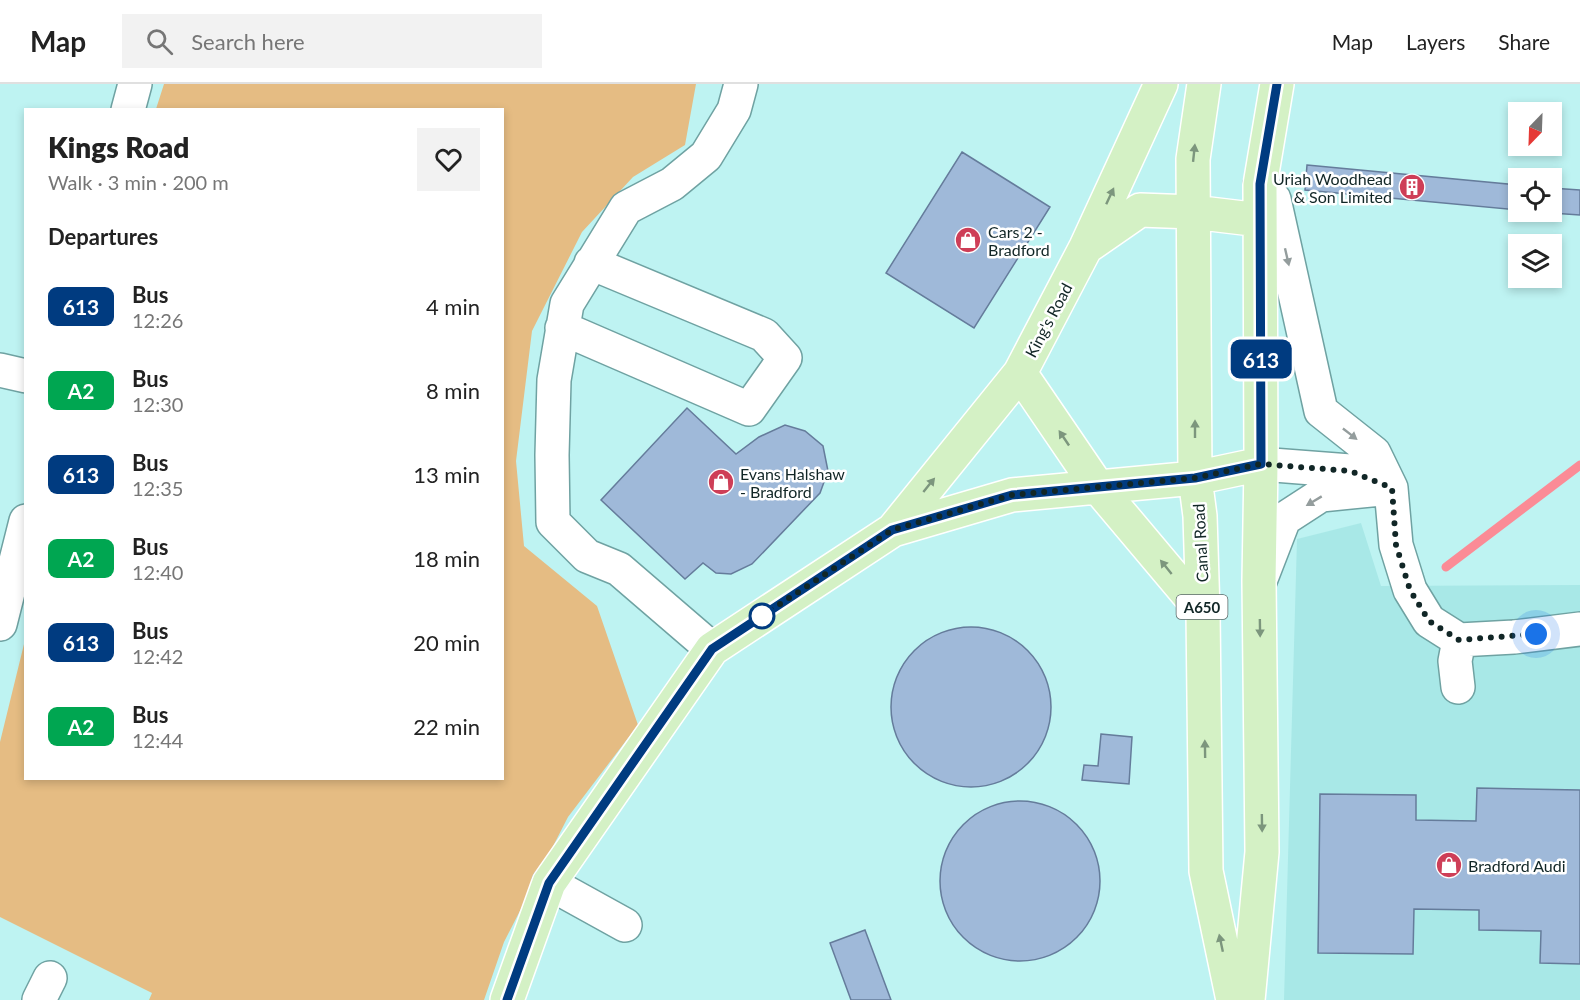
<!DOCTYPE html>
<html lang="en">
<head>
<meta charset="utf-8">
<style>
  :root { --surface:#fff; --page:#f2f2f2; --text:#222; --muted:#767676; --line:#e0e0e0 }
  body { margin:0; font-family:Lato,sans-serif; background:var(--page); color:var(--text); height:100vh; display:flex; flex-direction:column; font-size:22px; white-space:nowrap }
  * { box-sizing:border-box; margin:0 }
  p { font-size:20px; color:var(--muted) }
  .icon { flex:none; width:33px; height:33px; fill:none; stroke:currentColor; stroke-width:2; stroke-linecap:round; stroke-linejoin:round }
  .map { position:relative; flex:1; overflow:hidden }
  .sheet { position:absolute; left:24px; top:24px; width:480px; height:672px; display:flex; flex-direction:column; background:var(--surface); border-radius:0px; box-shadow:0 3px 9px #0003 }
  .sheet>* { flex:none }
  .badge { padding:0 12px; border-radius:9px; font-size:21px; line-height:39px }
  .needle { width:39px; rotate:203deg }
  .controls { position:absolute; left:1508px; top:18px; display:grid; gap:12px }
  .controls a { display:grid; place-items:center; width:54px; height:54px; border-radius:0px; background:var(--surface); box-shadow:0 3px 9px #0003; font-size:30px }
  .you { position:absolute; width:30px; height:30px; margin:-15px; border:4px solid #fff; border-radius:50%; background:#1a73e8; box-shadow:0 0 0 9px #1a73e833 }
  .map>.badge { position:absolute; translate:-50% -50%; box-shadow:0 0 0 3px #fff }
  h2 { padding:0 24px; font-size:22px; line-height:54px }
  .round { display:grid; place-items:center; flex:none; width:63px; height:63px; border-radius:0px; background:var(--page) }
  .headline { display:flex; align-items:center; justify-content:space-between; height:102px; padding:0 24px }
  h1 { font-size:28px; font-weight:800; line-height:45px }
  ul { padding:0; list-style:none }
  li { display:flex; align-items:center; gap:18px; height:84px; padding:0 24px }
  li div { flex:1 }
  li b { display:block; font-size:22px }
  li em { font-style:normal }
  li .badge { min-width:66px; font-weight:700; text-align:center }
  header { display:flex; align-items:center; gap:36px; box-sizing:border-box; height:84px; padding:0 30px; background:var(--surface); border-bottom:2px solid var(--line) }
  header strong { font-size:28px }
  nav { display:flex; gap:33px; margin-inline-start:auto; font-size:21px }
  .search { width:420px; height:54px; background:var(--page); display:flex; align-items:center; gap:15px; box-sizing:border-box; padding:0 21px; border-radius:0px; color:var(--muted); font-size:22px }
  .map>svg:first-child { display:block }
</style>
</head>
<body>
<header>
<strong>Map</strong>
<div class="search"><svg class="icon" aria-label="search" viewBox="0 0 24 24"><circle cx="10" cy="10" r="6"/><path d="M15 15l6 6"/></svg>Search here</div>
<nav><a>Map</a><a>Layers</a><a>Share</a></nav>
</header>
<div class="map">
<svg width="1580" height="916" viewBox="0 0 1580 916">
  <rect width="100%" height="100%" fill="#bef3f2"/>
  <!-- built -->
  <path fill="#a8e8e7" d="M 1361,439 L 1381,502 L 1580,501 L 1580,916 L 1284,916 L 1297,455 Z"/>
  <!-- green -->
  <path fill="#e5bc83" d="M 164,0 L 696,0 L 685,61 L 633,93 L 582,148 L 532,247 L 516,377 L 524,462 L 597,522 L 638,641 L 568,733 L 504,858 L 484,916 L 149,916 L 152,909 L 0,833 L 0,658 L 25,556 L 26,694 L 502,694 L 502,26 L 156,25 Z"/>
  <g fill="none" stroke-linecap="round" stroke-linejoin="round">
    <!-- stream -->
    <path stroke="#fb8b96" stroke-width="9" d="M 1446,483 L 1580,381"/>
  </g>
  <!-- building -->
  <path fill="#9fb9d9" stroke="#657c9b" stroke-width="1.5" d="M 962,68 L 1050,123 L 974,244 L 886,189 Z
    M 1307,81 L 1518,101 L 1518,126 L 1305,106 Z
    M 1551,104 L 1580,106 L 1580,131 L 1537,128 L 1551,128 Z
    M 687,324 L 736,370 L 759,353 L 785,341 L 805,347 L 823,362 L 828,387 L 820,409 L 752,480 L 731,490 L 716,489 L 703,479 L 685,495 L 601,416 Z
    M891 623a80 80 0 1 1 160 0a80 80 0 1 1-160 0Z
    M 1101,650 L 1132,653 L 1129,700 L 1082,696 L 1084,681 L 1098,682 Z
    M 1477,704 L 1580,706 L 1580,880 L 1540,879 L 1541,847 L 1479,846 L 1479,826 L 1414,825 L 1413,870 L 1318,869 L 1320,710 L 1416,711 L 1416,736 L 1476,737 Z
    M940 797a80 80 0 1 1 160 0a80 80 0 1 1-160 0Z
    M 865,846 L 891,916 L 851,916 L 830,859 Z"/>
  <g fill="none" stroke-linecap="round" stroke-linejoin="round">
    <!-- minor casing -->
    <g stroke="#6fa2a2" stroke-width="36">
      <path id="minor" d="M 128,26 L 135,0
        M 1260,101 L 1274,115 L 1321,327 L 1374,369 L 1391,404 L 1396,461 L 1410,506 L 1429,537 L 1459,556 L 1514,553 L 1580,545
        M 562,244 L 749,325 L 785,274 L 764,251 L 591,179
        M 0,286 L 26,292
        M 1261,380 L 1350,387 L 1384,401
        M 1260,497 L 1284,435 L 1321,411 L 1391,404
        M 0,540 L 26,437
        M 712,565 L 619,485 L 587,472 L 553,438 L 552,371 L 554,296 L 567,220 L 626,124 L 672,100 L 706,72 L 734,26 L 741,0
        M 1458,603 L 1455,577 L 1459,556
        M 549,799 L 625,841
        M 39,916 L 50,894"/>
    </g>
    <!-- major casing -->
    <g stroke="#fff" stroke-width="36">
      <path id="major" d="M 1204,0 L 1193,75 L 1195,394 L 1200,432 L 1203,528 L 1206,787 L 1233,916
        M 1088,162 L 1140,126 L 1193,128 L 1260,136
        M 1020,289 L 1097,402 L 1203,528
        M 893,446 L 1020,289 L 1086,163 L 1161,0
        M 507,916 L 549,799 L 712,565 L 893,446 L 1012,411 L 1195,394 L 1261,380
        M 1248,916 L 1262,768 L 1259,497 L 1261,380 L 1260,101 L 1277,0"/>
    </g>
    <!-- minor -->
    <use href="#minor" stroke="#fff" stroke-width="33"/>
    <!-- major -->
    <use href="#major" stroke="#d4f1c5" stroke-width="33"/>
  </g>
  <!-- one-way arrows -->
  <defs><path id="oneway-solid" d="M-6-.8H1V-3.2L6.5 0L1 3.2V.8H-6Z" transform="scale(1.5)"/></defs>
  <g fill="#7c967d">
    <use href="#oneway-solid" transform="translate(1194 69) rotate(-84)"/>
    <use href="#oneway-solid" transform="translate(1110 112) rotate(-65)"/>
    <use href="#oneway-solid" transform="translate(1195 345) rotate(-90)"/>
    <use href="#oneway-solid" transform="translate(1064 354) rotate(-124)"/>
    <use href="#oneway-solid" transform="translate(929 401) rotate(-51)"/>
    <use href="#oneway-solid" transform="translate(1166 483) rotate(-129)"/>
    <use href="#oneway-solid" transform="translate(1260 544) rotate(89)"/>
    <use href="#oneway-solid" transform="translate(1205 665) rotate(-91)"/>
    <use href="#oneway-solid" transform="translate(1262 739) rotate(89)"/>
    <use href="#oneway-solid" transform="translate(1221 859) rotate(-102)"/>
  </g>
  <g fill="#949d9d">
    <use href="#oneway-solid" transform="translate(1287 173) rotate(77)"/>
    <use href="#oneway-solid" transform="translate(1350 350) rotate(38)"/>
    <use href="#oneway-solid" transform="translate(1314 417) rotate(149)"/>
  </g>
  <g fill="none" stroke-linecap="round" stroke-linejoin="round">
    <!-- line casing -->
    <g stroke="#fff" stroke-width="14">
      <path id="line" d="M 507,916 L 549,799 L 712,565 L 892,446 L 1012,411 L 1195,394 L 1261,380 L 1260,100 L 1277,0"/>
    </g>
    <!-- line -->
    <use href="#line" stroke="#003b80" stroke-width="9"/>
    <!-- walk -->
    <path stroke="#112626" stroke-width="6" stroke-dasharray="0 10.8" d="M 762,532 L 892,446 L 1012,411 L 1195,394 L 1261,380 L 1350,387 L 1392,404 L 1396,461 L 1410,506 L 1429,537 L 1459,556 L 1536,550"/>
  </g>
  <!-- icons -->
  <defs>
    <g id="building-disc" transform="scale(1.35)"><circle r="9.5" fill="#ce3e57" stroke="#fff"/><path d="M-4-6H4V6H1V3H-1V6H-4ZM-2.5-4.3h1.7v1.8h-1.7ZM.8-4.3h1.7v1.8H.8ZM-2.5-1h1.7V.8h-1.7ZM.8-1h1.7V.8H.8Z" fill="#fff"/></g>
    <g id="shop-disc" transform="scale(1.35)"><circle r="9.5" fill="#ce3e57" stroke="#fff"/><path d="M-5-2.5h2.3a2.7 3.5 0 0 1 5.4 0H5L5.5 6h-11ZM-1.5-2.5h3a1.5 2.3 0 0 0-3 0Z" fill="#fff"/></g>
  </defs>
  <g fill-rule="evenodd">
    <use href="#building-disc" x="1412" y="103"/>
    <use href="#shop-disc" x="968" y="156"/>
    <use href="#shop-disc" x="721" y="398"/>
    <use href="#shop-disc" x="1449" y="781"/>
  </g>
  <!-- markers -->
  <circle fill="#fff" stroke="#003b80" stroke-width="3" cx="762" cy="532" r="12"/>
  <g text-anchor="middle" dominant-baseline="central" stroke-width="5" stroke-linejoin="round" paint-order="stroke">
    <!-- shield labels -->
    <rect fill="#fff" stroke="#586767" stroke-width="1.5" x="1176.5" y="511" width="51" height="24" rx="4.5"/>
    <g font-size="15" font-weight="bold" fill="#112626">
      <text x="1202" y="523">A650</text>
    </g>
    <!-- poi labels -->
    <g font-size="16" fill="#112626" stroke="#fff" text-anchor="start">
      <text x="1392" y="94" text-anchor="end">Uriah Woodhead<tspan x="1392" dy="18">&amp; Son Limited</tspan></text>
      <text x="988" y="147">Cars 2 -<tspan x="988" dy="18">Bradford</tspan></text>
      <text x="740" y="389">Evans Halshaw<tspan x="740" dy="18">- Bradford</tspan></text>
      <text x="1468" y="781">Bradford Audi</text>
    </g>
    <!-- street labels -->
    <g font-size="16" fill="#112626" stroke="#fff">
      <text transform="translate(1048 236) rotate(-62)">King's Road</text>
      <text transform="translate(1200 459) rotate(-93)">Canal Road</text>
    </g>
  </g>
</svg>
<div class="controls">
<a><svg class="needle" viewBox="-14 -14 28 28"><path d="M0-13l5 13h-10z" fill="#e53935"/><path d="M0 13l5-13h-10z" fill="#767676"/></svg></a>
<a><svg class="icon" aria-label="locate" viewBox="0 0 24 24"><circle cx="12" cy="12" r="6"/><path d="M12 2v4M12 18v4M2 12h4M18 12h4"/></svg></a>
<a><svg class="icon" aria-label="layers" viewBox="0 0 24 24"><path d="M12 4l9 5-9 5-9-5zM3 14l9 5 9-5"/></svg></a>
</div>
<div class="you" style="left:1536px;top:550px"></div>
<b class="badge" style="left:1261px;top:275px;background:#003b80;color:#fff">613</b>
<section class="sheet">
<div class="headline"><div><h1>Kings Road</h1><p>Walk · 3 min · 200 m</p></div><a class="round"><svg class="icon" aria-label="heart" viewBox="0 0 24 24"><path d="M12 20l-8-8c-3-5 5-10 8-4 3-6 11-1 8 4z"/></svg></a></div>
<h2>Departures</h2>
<ul>
<li><span class="badge" style="background:#003b80;color:#fff">613</span><div><b>Bus</b><p>12:26</p></div><em>4 min</em></li>
<li><span class="badge" style="background:#00a651;color:#fff">A2</span><div><b>Bus</b><p>12:30</p></div><em>8 min</em></li>
<li><span class="badge" style="background:#003b80;color:#fff">613</span><div><b>Bus</b><p>12:35</p></div><em>13 min</em></li>
<li><span class="badge" style="background:#00a651;color:#fff">A2</span><div><b>Bus</b><p>12:40</p></div><em>18 min</em></li>
<li><span class="badge" style="background:#003b80;color:#fff">613</span><div><b>Bus</b><p>12:42</p></div><em>20 min</em></li>
<li><span class="badge" style="background:#00a651;color:#fff">A2</span><div><b>Bus</b><p>12:44</p></div><em>22 min</em></li>
</ul>
</section>
</div>
</body>
</html>
